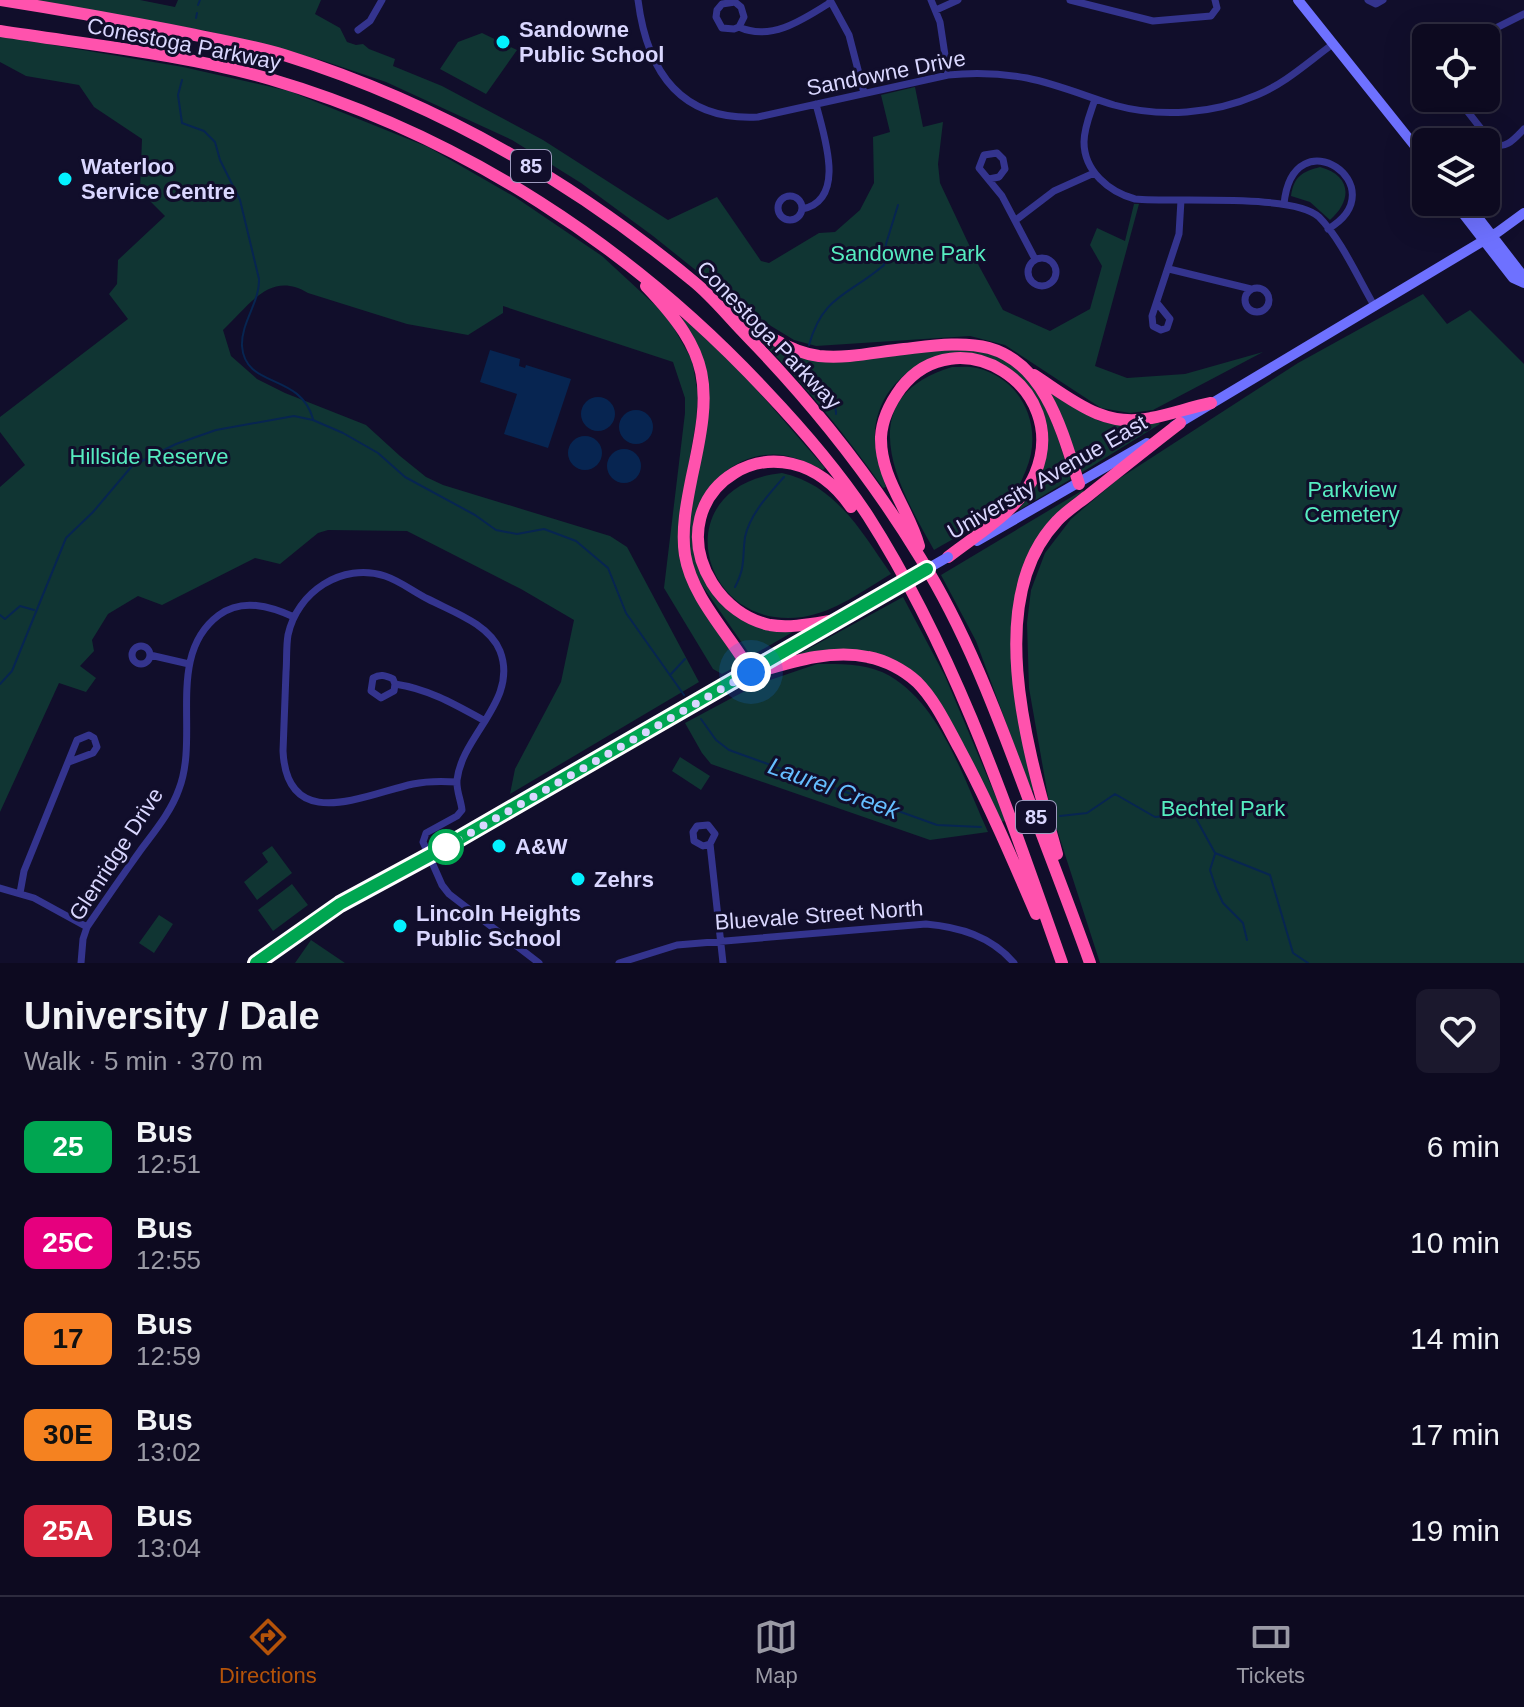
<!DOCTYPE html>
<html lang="en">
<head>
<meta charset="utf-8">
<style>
  :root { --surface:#0d0a20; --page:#1b182d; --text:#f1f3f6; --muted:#9a9aa5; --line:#2d2b3e; --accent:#b45309 }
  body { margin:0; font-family:Arial,sans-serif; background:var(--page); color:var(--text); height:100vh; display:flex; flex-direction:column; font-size:30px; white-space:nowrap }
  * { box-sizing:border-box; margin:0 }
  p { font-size:26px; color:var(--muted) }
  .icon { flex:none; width:44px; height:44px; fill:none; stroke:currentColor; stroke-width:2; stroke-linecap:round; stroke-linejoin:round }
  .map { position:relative; height:963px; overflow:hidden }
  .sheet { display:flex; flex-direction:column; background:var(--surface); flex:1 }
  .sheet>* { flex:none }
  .badge { padding:0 16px; border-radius:12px; font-size:28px; line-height:52px }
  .fabs { position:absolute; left:1412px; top:24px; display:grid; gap:16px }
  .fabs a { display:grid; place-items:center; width:88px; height:88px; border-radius:12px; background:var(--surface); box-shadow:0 8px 32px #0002,0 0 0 2px var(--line); font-size:40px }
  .you { position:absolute; width:40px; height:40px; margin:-20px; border:6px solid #fff; border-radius:50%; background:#1a73e8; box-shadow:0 0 0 12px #1a73e833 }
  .map>.badge { position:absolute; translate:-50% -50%; box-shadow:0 0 0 4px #fff }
  .round { display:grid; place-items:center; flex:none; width:84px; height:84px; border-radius:12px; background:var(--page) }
  .summary { display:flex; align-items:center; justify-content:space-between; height:136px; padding:0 24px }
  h1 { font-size:38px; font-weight:700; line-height:60px }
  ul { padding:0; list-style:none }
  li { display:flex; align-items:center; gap:24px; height:96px; padding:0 24px }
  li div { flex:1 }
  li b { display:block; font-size:30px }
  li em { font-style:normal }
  li .badge { min-width:88px; font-weight:700; text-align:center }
  .tab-bar { display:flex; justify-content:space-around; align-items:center; height:112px; border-top:2px solid var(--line); background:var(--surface); font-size:22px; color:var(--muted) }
  .tab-bar a { display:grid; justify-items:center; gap:4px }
  .tab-bar .active { color:var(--accent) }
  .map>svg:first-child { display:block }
</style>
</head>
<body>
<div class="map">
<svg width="1524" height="963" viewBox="0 0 1524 963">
  <rect width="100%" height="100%" fill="#110e2b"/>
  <!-- green -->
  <path fill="#103533" d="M 28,0 L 140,0 L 175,7 L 178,0 L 321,0 L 315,14 L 340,28 L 347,42 L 356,45 L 363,44 L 369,49 L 395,59 L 393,66 L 442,86 L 543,140 L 668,220 L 717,197 L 761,261 L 769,263 L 819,233 L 835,232 L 860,210 L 874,183 L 873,137 L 890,132 L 881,95 L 915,87 L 923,127 L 943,122 L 938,164 L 940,183 L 979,266 L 1003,310 L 1050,331 L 1090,309 L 1102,266 L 1090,245 L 1097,228 L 1125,241 L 1134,204 L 1139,204 L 1095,366 L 1127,378 L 1185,374 L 1263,352 L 1153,410 L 1130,413 L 1101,408 L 1005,345 L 970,336 L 816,346 L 794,340 L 748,312 L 653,236 L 581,183 L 512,140 L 386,82 L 321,60 L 207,31 Z
    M 482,33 L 517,50 L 486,94 L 440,69 L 458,42 Z
    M 0,36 L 183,67 L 289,91 L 428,147 L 515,197 L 602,256 L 667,316 L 692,360 L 698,394 L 696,422 L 682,502 L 679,556 L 692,591 L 735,654 L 735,667 L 722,674 L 713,669 L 664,588 L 685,413 L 685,398 L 673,362 L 503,306 L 503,313 L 468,335 L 407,324 L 308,293 C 270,270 250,305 223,330 L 231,356 L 257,379 L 285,393 L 366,425 L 400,456 L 426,477 L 443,485 L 610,536 L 627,547 L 699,682 L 510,794 L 515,769 L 561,682 L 574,620 L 521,589 L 407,531 L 328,530 L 318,533 L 280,564 L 255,558 L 162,605 L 138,596 L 108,614 L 92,640 L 94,651 L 80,666 L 96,678 L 86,692 L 59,683 L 0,812 L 0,487 L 25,465 L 0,432 L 0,417 L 128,319 L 109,294 L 117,284 L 118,260 L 165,216 L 140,191 L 142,139 L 94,107 L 79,85 L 26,76 L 0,62 Z
    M 1320,167 C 1351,175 1353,200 1330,220 L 1310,202 L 1291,196 C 1294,176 1302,172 1320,167 Z
    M 1423,294 L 1447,324 L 1470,310 L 1524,364 L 1524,963 L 1100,963 L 1050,808 L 1029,688 L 1027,623 L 1031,590 L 1045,553 L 1071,519 L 1117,480 L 1298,363 Z
    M 685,317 L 738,368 L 825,468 L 823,470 C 805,461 786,452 764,455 C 707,463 677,529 704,578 C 708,586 714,598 722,603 C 738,612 779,623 798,629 L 751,656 L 697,578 L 688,555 L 688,525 L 709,387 L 704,361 L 682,320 Z
    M 760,336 L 805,357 L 949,348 C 967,348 986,349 1004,357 C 1040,372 1060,444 1071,479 L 1019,510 C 1024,500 1033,489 1037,478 C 1041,467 1039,452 1040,441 C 1041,432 1044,419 1041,410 C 1038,399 1030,389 1022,380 C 973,327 879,361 875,433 C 874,451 880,469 886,487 L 883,488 C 845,434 805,385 758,338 Z
    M 952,367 C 960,367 969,366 977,368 C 1023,379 1044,428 1026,470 C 1022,479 1018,491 1011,498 C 991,521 959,535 934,550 C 897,485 849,398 952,367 Z
    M 1049,391 L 1099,421 L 1125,426 L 1157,421 L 1160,424 L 1081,473 Z
    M 782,473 C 836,485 861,531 891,574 C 864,590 835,612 803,617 C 698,632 664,485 782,473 Z
    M 1083,490 L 1085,493 L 1047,526 L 1015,625 L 1035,790 L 1031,791 L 976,641 L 941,575 Z
    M 903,597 L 945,676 L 1006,821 L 1001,822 L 939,703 L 893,661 L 797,655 Z
    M 817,664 C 840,664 868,663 890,676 C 942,707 964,780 988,832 L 930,840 L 711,764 L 702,753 L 685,723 L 758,684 Z
    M 680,757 L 710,776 L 701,790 L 672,771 Z
    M 272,846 L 292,873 L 257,900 L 244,882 L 268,862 L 262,853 Z
    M 292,884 L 308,905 L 273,931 L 258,910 Z
    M 159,915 L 173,924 L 154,953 L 139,943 Z
    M 311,940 L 345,963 L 295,963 Z"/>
  <!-- water -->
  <path fill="#072551" d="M 490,350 L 520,359 L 519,366 L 525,368 L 526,365 L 571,379 L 548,448 L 504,434 L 517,394 L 480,382 Z
    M581 414a17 17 0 1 1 34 0a17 17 0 1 1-34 0Z
    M619 427a17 17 0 1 1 34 0a17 17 0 1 1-34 0Z
    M568 453a17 17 0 1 1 34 0a17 17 0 1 1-34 0Z
    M607 466a17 17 0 1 1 34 0a17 17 0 1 1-34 0Z"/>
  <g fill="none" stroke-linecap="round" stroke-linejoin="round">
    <!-- stream -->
    <path stroke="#072551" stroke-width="2" d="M 198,5 L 200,0
      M 196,18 L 197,13
      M 182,80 L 178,95 L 182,123 L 204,131 L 215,142 L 220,160 L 240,200 L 259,279 C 260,302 241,322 242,346 C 245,389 300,372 313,419
      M 809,345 C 823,295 848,296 884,265 L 886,244 L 898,205
      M 801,368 L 801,377 C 814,387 837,397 836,414
      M 735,587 C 746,566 742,558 745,537 C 750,514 769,494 784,477
      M 0,615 L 5,619 L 20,606 L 34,610
      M 671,674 L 685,659
      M 0,684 L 12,671 L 66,538 L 93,512 L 132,466 L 176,444 L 216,430 L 294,416 L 313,420 L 343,433 L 378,453 L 405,477 L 475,515 L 496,530 L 517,534 L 544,529 L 576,541 L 608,568 L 626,613 L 684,695
      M 701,719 L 716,740 L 729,750 L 937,825 L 981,827
      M 1060,816 L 1087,813 L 1115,794 L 1155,817 L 1193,813 L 1215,853 L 1270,875 L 1293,953 L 1308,963
      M 1215,854 L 1210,870 L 1216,888 L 1223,903 L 1243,923 L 1247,940"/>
    <!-- street -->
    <path stroke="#34348e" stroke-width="7" d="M 638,0 C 647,71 680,121 758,117 L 948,75 C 975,72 1000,73 1027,78 C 1057,84 1085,96 1114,105 C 1161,118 1213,114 1257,95 C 1286,83 1308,62 1333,44
      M 830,0 L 849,35 L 864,93
      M 931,0 L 940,22 L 948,75
      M 1070,0 L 1153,21 L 1211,16 L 1217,8 L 1215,0
      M 1368,0 L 1376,4 L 1383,0
      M 936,10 L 958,0
      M 739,27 L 744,17 L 741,7 L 735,2 L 722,4 L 717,10 L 716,17 L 722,28 L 734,29 L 739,27 C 771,42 804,19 831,2
      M 358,30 L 370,21 L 382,0
      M 1476,38 L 1524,14
      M 1457,98 L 1493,144 C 1506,150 1515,138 1524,129
      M 1095,99 C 1091,112 1084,127 1084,142 C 1084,171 1109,192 1135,199 C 1175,203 1294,193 1319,217 C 1341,239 1359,280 1375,307
      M 989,179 L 999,177 L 1005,169 L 1003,159 L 997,153 L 984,155 L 979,168 L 1002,196 L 1035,259
      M778 208a12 12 0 1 1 24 0a12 12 0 1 1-24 0Z
      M 1284,204 C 1293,114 1399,187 1328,229
      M 802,209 C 848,200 823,133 816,104
      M 1016,220 L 1054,191 L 1094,173
      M1028 272a14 14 0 1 1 28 0a14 14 0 1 1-28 0Z
      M 1169,269 L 1251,289
      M1245 300a12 12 0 1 1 24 0a12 12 0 1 1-24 0Z
      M 1157,303 L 1170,319 L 1167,328 L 1161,330 L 1153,326 L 1152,316 L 1179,234 L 1181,200
      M132 655a9 9 0 1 1 18 0a9 9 0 1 1-18 0Z
      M 150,655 L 189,664
      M 395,684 L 394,691 L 381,698 L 371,691 L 373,678 C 380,674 385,675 393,679 L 395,684 C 429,689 456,705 485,721
      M 457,782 C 442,781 427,781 413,784 C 366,794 287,835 283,751 C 284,724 285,698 286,672 C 287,660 286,647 288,635 C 297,592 342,562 385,576 C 400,581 414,592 428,599 C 453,612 489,624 500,651 C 519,700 462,735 457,780 C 456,790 461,800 462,810 L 457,816 L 426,833 L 423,842 L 442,885 L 449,894 L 539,963
      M 710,844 L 703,846 L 694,841 L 693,832 L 697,826 L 708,825 L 715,834 L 710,844 L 723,963
      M 0,888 L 34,898 L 87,927
      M 20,893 L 24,871 L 77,740 L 89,735 L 94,738 L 97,747 L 93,753 L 69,762
      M 81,963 L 83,939 L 87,927 C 104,902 122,876 140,851 C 154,832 171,812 179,789 C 200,735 165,655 219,615 C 242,598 270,606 294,617
      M 619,963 L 677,945 L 926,924 C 959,927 991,936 1014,963"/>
    <!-- secondary -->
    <path stroke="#6e71ff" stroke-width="10" d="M 1298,0 L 1426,160
      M 1454,202 L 1513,278 L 1524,283
      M 1466,202 L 1520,272 L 1524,283
      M 1174,426 L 1498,232 L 1524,213
      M 977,541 L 1147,443
      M 256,963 L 340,904 L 438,851 L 885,593"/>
    <!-- highway -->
    <path stroke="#ff52ad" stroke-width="12" d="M 0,0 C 57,9 113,19 170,30 C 208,38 247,44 284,55 C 435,102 572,181 693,281 C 713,297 730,319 748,337 C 814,405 872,478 921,559 C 965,630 995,709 1024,787 C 1046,846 1069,904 1090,963
      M 0,31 C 90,45 183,54 270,79 C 461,135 632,247 767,392 C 803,430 839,472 868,516 C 956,654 1008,810 1062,963
      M 646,286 C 712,355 712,385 692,476 C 687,501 681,529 685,555 C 692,598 730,635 751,672
      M 729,308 C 756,328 784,351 819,356 C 847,359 876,352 904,349 C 931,346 962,341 989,348 C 1046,364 1063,434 1079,484
      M 1034,375 C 1071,399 1104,429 1151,418 C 1172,414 1191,407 1211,403
      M 919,546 C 909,509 880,478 881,437 C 882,418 890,403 901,388 C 957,316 1072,386 1035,474 C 1020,510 977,534 948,557
      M 843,619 C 820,622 793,629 770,625 C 746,620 725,604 712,583 C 656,491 781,407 851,507
      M 743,676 C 783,665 827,648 868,657 C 885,660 904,670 917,682 C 935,700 947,726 959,748 C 988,802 1012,858 1036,914
      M 1057,854 C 1031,760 980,602 1057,521 C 1066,511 1079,503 1090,494 C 1120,470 1150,446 1180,423"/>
    <!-- secondary-bridge -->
    <path stroke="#6e71ff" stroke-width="10" d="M 885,593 L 948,557"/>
  </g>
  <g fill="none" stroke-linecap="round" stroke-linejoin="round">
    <!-- line casing -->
    <g stroke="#fff" stroke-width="18">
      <path id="line" d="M 256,963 L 340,904 L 438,851 L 927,569"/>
    </g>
    <!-- line -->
    <use href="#line" stroke="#00a651" stroke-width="12"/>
    <!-- walk -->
    <path stroke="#dad7ff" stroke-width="8" stroke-dasharray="0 14.4" d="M 446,847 L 751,672"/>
  </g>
  <!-- markers -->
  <g fill="#03f1ff" stroke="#110e2b" stroke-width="3">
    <circle cx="503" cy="42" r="8"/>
    <circle cx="65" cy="179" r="8"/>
    <circle cx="499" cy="846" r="8"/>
    <circle cx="578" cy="879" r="8"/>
    <circle cx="400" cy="926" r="8"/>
  </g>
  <circle fill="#fff" stroke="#00a651" stroke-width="4" cx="446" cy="847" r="16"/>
  <g text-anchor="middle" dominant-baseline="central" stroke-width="6" stroke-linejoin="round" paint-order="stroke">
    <!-- shield labels -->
    <g fill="#110e2b" stroke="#9e9bbf" stroke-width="2">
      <rect x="511" y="150" width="40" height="32" rx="6"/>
      <rect x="1016" y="801" width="40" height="32" rx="6"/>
    </g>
    <g font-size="20" font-weight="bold" fill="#dad7ff">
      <text x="531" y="166">85</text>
      <text x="1036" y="817">85</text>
    </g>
    <!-- poi labels -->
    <g font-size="22" font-weight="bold" fill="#dad7ff" stroke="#110e2b" text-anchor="start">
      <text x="519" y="29">Sandowne<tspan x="519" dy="25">Public School</tspan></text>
      <text x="81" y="166">Waterloo<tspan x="81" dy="25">Service Centre</tspan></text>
      <text x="515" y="846">A&amp;W</text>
      <text x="594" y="879">Zehrs</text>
      <text x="416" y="913">Lincoln Heights<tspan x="416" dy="25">Public School</tspan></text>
    </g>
    <!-- street labels -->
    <g font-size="22" fill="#dad7ff" stroke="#110e2b">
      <text transform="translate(184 44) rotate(11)">Conestoga Parkway</text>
      <text transform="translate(886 73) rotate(-11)">Sandowne Drive</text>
      <text transform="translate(769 335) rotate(46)">Conestoga Parkway</text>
      <text transform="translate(1047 477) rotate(-30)">University Avenue East</text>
      <text transform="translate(116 854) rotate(-57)">Glenridge Drive</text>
      <text transform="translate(819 915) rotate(-4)">Bluevale Street North</text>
    </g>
    <!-- park labels -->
    <g font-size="22" fill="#56ecc0" stroke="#110e2b">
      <text x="908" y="253">Sandowne Park</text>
      <text x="149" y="456">Hillside Reserve</text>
      <text x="1352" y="489">Parkview<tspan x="1352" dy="25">Cemetery</tspan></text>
      <text x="1223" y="808">Bechtel Park</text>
    </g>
    <!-- water labels -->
    <g font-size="24" font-style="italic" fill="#65beff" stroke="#110e2b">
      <text transform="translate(834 788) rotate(20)">Laurel Creek</text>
    </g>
  </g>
</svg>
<div class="fabs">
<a><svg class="icon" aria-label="locate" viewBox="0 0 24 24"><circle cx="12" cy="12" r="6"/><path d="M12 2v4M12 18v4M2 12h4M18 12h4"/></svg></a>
<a><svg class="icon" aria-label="layers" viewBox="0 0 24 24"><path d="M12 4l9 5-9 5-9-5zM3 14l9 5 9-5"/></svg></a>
</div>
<div class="you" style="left:751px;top:672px"></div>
</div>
<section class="sheet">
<div class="summary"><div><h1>University / Dale</h1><p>Walk · 5 min · 370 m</p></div><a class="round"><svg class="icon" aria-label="heart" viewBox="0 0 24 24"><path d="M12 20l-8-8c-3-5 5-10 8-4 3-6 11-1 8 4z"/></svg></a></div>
<ul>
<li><span class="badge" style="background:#00a651;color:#fff">25</span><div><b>Bus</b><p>12:51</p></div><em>6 min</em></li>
<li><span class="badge" style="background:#e6007e;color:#fff">25C</span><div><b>Bus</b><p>12:55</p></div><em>10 min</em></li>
<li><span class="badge" style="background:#f78025;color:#111">17</span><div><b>Bus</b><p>12:59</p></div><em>14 min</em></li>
<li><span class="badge" style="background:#f58220;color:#111">30E</span><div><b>Bus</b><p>13:02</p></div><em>17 min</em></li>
<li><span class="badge" style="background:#d7263d;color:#fff">25A</span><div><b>Bus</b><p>13:04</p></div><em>19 min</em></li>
</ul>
</section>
<nav class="tab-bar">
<a class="active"><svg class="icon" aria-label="directions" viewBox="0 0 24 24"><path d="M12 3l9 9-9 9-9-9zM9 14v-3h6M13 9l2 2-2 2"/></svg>Directions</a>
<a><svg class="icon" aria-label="map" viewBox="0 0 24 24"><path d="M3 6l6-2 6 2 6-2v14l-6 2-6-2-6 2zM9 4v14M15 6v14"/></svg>Map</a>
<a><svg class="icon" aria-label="tickets" viewBox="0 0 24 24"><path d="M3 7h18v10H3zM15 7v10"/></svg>Tickets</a>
</nav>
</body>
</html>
